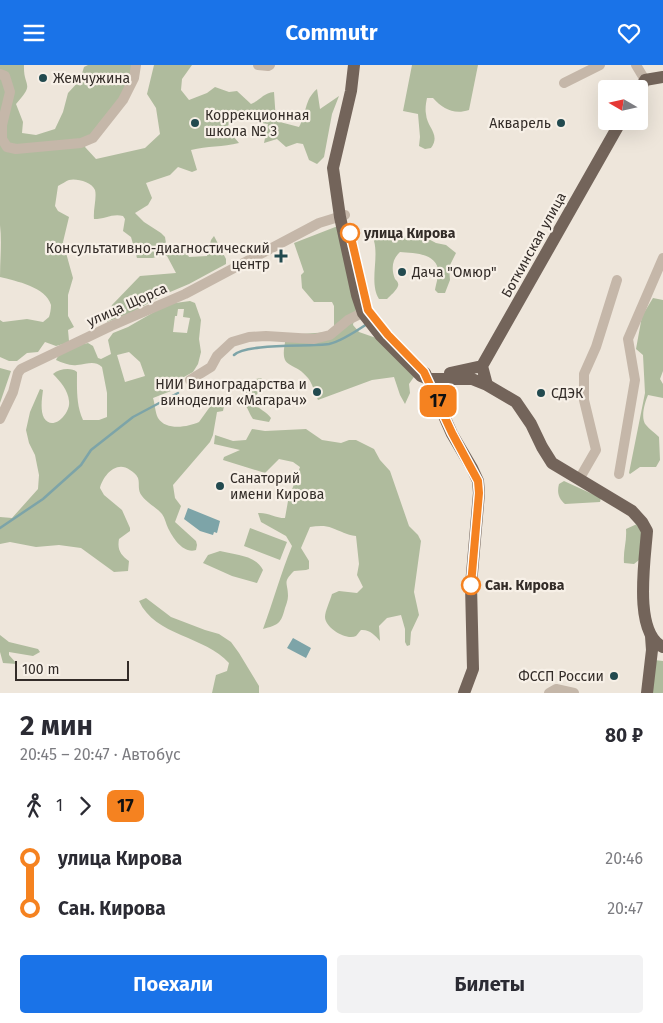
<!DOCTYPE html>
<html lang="ru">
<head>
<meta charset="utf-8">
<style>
  :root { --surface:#fff; --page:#f2f2f3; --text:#2b2b33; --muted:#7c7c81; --accent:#1a73e8 }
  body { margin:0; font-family:"Fira Sans",sans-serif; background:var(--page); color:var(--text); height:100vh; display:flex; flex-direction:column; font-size:19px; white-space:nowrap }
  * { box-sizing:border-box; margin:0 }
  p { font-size:16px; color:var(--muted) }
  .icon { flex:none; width:28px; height:28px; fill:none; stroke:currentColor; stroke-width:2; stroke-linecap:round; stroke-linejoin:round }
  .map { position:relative; height:628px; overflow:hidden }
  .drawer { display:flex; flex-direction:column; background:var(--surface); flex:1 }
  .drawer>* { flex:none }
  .badge { padding:0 10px; border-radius:8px; font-size:18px; line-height:32px }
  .needle { width:32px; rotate:279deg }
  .buttons { position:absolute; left:598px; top:15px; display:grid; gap:10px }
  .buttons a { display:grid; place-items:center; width:50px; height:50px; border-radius:5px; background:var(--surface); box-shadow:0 5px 20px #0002; font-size:25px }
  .scale { position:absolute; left:15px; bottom:12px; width:114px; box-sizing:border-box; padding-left:5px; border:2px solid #332c28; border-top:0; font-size:14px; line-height:18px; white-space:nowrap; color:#332c28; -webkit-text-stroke:4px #f7f0e7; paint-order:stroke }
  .map>.badge { position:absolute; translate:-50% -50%; box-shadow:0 0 0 2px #fff }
  .legs { display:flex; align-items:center; gap:8px; height:55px; padding:0 20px; font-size:16px }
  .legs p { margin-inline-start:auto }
  .summary { display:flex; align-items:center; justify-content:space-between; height:85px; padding:0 20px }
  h1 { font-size:28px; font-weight:700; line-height:38px }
  .button { display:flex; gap:10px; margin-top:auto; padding:10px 20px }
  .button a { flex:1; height:58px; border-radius:5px; background:var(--accent); color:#fff; font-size:20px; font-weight:700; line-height:58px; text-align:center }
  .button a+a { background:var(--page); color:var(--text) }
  ul { padding:0 20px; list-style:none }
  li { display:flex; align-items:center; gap:18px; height:50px; font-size:19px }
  li i { display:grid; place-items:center; width:8px; height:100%; margin:0 6px; background:currentColor }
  li i::after { content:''; width:12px; height:12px; margin:-6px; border:4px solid; border-radius:50%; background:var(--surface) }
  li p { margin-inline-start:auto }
  li:first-child i { background:linear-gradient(#0000 50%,currentColor 0) }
  li:last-child i { background:linear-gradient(currentColor 50%,#0000 0) }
  header { display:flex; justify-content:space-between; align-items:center; height:65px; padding:0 20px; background:var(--accent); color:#fff; font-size:22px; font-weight:700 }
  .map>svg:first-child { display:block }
</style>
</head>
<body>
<header><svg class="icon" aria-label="menu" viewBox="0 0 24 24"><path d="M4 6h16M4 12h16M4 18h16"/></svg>Commutr<svg class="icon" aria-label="heart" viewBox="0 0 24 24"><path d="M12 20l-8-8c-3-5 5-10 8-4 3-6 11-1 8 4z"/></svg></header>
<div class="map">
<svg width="663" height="628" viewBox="0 0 663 628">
  <rect width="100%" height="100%" fill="#eee6db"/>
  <!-- green -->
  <path fill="#afbb9d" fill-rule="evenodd" d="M 0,0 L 24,0 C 23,23 36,17 16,39 L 23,57 L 22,68 L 36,70 L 55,64 L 63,47 L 68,28 L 80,15 L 84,2 L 88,0 L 132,0 C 130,8 129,20 124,27 C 112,47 92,61 85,82 L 96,94 L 145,83 L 160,69 L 156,43 L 147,29 L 154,0 L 192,0 L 182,14 L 181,25 L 189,35 L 207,28 L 215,22 L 229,27 L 237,26 L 251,39 C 261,35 263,28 274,27 L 276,56 L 299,62 C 307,48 304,35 317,24 L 320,44 L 339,31 L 332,49 L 324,92 L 317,99 L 309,95 L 303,79 L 297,78 L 286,82 L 277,74 L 264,78 L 268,59 L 243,55 L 232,49 L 227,64 L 239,78 C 223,82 207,81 191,85 L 197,105 L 192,107 L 178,102 L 170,110 L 146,118 L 152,133 L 148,140 L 135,148 L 144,157 L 161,168 L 165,172 L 167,185 L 186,186 L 189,192 L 207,191 L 211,175 L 214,171 L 226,194 L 226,199 L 189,219 L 163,230 L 131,248 L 107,257 L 112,240 L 140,211 L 176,208 L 167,191 L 161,190 L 153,193 L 137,193 L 131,172 L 123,166 L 125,154 L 123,151 C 113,148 105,154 94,154 C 93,145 97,132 95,125 C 92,117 76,113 69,115 C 66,116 62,119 58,121 L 55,141 L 58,146 L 69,152 L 63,177 L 73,213 L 68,230 L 68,251 L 74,262 L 68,265 L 69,276 L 67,278 L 56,281 L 45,277 L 38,287 L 27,288 L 17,296 L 9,296 L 0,292 L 0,255 L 3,257 L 27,254 L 43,257 L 49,252 C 50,249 51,244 51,240 C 46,222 16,216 0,212 C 0,195 2,177 0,160 Z
    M 412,0 L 478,0 L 469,45 C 454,50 443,44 433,33 L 427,33 C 426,38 425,44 426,49 C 427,63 441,69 431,83 L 425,84 L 419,81 L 420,72 L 418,49 L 403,46 Z
    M 343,159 L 356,244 L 353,260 L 359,267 L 379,274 L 416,309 L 409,319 L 410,328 L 405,339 L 400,330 L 394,312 L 372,315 L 318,335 C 315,328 312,318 308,313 C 293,294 278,307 286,273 L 301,269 L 329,267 L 334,263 L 334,241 L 332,237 L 314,237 L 302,223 L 301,210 L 304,207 L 294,178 Z
    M 419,169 L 436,178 L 446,180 L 456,188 L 449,202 L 450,215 L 445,228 L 438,228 L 435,225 C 436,219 439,210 438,204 C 435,188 413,188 400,187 C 392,194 391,204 395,214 C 397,216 399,218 398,221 C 397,225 390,231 387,234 L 379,234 C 369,218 379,194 374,176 L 379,170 L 395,172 Z
    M 653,233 L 663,235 L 663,306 L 660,314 L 663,319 L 663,333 L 648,330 C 645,337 640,353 646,360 C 649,364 655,368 659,372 L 660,395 L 656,402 L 640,402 L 630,409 L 629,408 L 645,328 L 643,290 L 636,284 L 642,251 Z
    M 190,236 L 195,238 L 201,255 L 199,274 L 201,287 L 198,299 L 193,307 L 184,312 L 176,324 L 153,333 C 155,339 155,347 158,353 C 166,366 188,362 199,357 L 217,332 L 226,332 L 223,346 L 217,347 L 213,370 L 210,377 L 173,420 L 175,433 L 181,441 L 175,457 L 196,476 L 197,480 L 196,485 C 183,489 173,473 168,463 C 166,459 165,453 162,449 C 156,442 147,438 142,431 C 137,425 140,419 138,413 C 136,409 133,407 130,405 C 116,395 103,411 100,423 L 104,430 L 122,445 L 130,463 L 130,466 L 119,474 C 117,485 121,490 129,496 L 128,506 L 114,507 L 81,483 L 59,480 L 36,482 L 10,477 L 0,479 L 0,452 L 12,453 L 38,424 L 39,410 L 35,390 L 29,378 L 26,365 L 30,347 L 40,324 L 43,325 C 42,333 40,345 44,353 C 53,367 71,348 69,336 C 68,325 60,316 53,309 C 59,304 71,302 77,307 C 77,323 76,340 83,355 L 99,355 L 107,352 L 107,328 L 102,302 C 94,295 88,299 77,300 C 70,301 63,298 56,295 C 62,283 76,281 88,278 L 93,281 L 98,293 L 101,294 L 111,289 L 108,275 L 113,268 L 128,262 L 168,239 ZM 178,244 L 184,244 L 183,252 L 190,253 L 187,268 L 173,267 L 175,251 L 177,251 ZM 129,287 L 140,297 L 145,311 L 125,317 L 117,290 Z
    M 0,303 L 11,306 L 0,338 Z
    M 261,313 L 264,317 L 265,323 C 258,327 255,330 253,337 C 258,344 266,346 271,353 L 269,357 L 253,354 C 247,345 248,338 236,336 L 246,328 L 256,314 Z
    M 252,364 L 265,366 L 306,364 L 322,375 L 341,378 L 349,375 L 356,375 L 374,384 L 380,395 L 390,406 L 409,461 L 418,470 L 421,476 L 414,527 L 419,550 L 411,567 L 410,580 L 407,581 L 405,577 L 405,564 L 401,550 L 387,553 L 379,561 L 380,576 C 375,570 369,564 361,565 C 360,566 357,570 356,571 C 347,576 325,563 325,552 C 325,546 330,536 332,529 L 339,526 L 357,528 L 363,522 L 357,510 L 359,499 L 356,471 C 346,470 341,466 332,463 C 325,460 317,461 310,462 L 301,483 L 309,496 L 309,504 L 306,505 L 294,506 C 282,518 288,517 288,531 C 288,535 286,540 285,543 C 281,559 278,560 263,564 C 273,537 281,508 292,481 L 286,471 L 261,457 L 258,448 C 267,447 275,453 285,453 L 288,436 L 300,402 L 293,397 L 279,394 L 265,408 L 223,395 L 224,392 L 240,385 L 214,379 L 215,370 L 233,376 L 246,375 Z
    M 564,416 L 601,433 L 600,437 L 565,439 C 558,433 557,427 559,419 Z
    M 637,459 L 643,469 L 639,495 L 634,499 L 624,498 C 623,485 627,477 626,464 Z
    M 250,463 L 287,477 L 280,495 L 244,481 Z
    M 220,486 C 236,490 255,490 263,505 L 257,518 L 232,511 L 203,498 L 208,490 Z
    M 146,533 L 171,552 L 205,565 L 219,569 L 231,577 L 239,588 L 259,621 L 259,628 L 212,628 L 216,610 L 227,606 L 229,598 C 205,571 155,571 139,536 Z
    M 0,570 L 9,577 L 38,584 L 40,587 L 33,591 L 9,587 L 9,590 L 17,599 L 3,598 L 0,587 Z
    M 654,595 L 663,596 L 663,628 L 648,628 Z"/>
  <!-- water -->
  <path fill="#7da4a8" d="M 188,443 L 220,456 L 217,468 L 214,467 L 213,470 L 200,466 L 184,454 Z
    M 293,573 L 311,583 L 306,593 L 287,583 Z"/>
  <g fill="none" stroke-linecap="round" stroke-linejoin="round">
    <!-- stream -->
    <path stroke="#7da4a8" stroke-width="2.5" d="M 234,290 C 246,278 309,282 329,279 C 339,277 358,265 367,259
      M 0,463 L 43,434 L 81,400 L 91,385 L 133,352 L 178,328"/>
    <!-- minor -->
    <path stroke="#c5b7a9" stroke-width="10" d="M 258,0 L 268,1 L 270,0
      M 636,0 L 645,15
      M 0,9 L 5,11 L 10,27 L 2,60 L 2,74 L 7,82 L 16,84 L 81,78 L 93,73 L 123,35 L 134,13 L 136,0
      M 564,18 L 600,0
      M 190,315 L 211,302 L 217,291 L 232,277 L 249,272 L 266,271 L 314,274 L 330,270 L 348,255 L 368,245
      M 0,354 L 13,327 L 18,308 L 21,304 L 111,261 L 185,229 L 319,158 L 345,150
      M 619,409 L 635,315 L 628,274 L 663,193
      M 581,411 L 596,385 L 584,335 L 584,309 L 596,282 L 617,215
      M 549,628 L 556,624 L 574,628"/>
    <!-- major -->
    <path stroke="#73645a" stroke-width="12" d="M 354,0 L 351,26 L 333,103 L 340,152 L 357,230 L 363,248 L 381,271 L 421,311 L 428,314 L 472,314 L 487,320 L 516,337 L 531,359 L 542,382 L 552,398 L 632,446 L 642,457 L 647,466 C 645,495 633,568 663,582
      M 639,26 L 645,15 L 663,12
      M 425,308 L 452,369 L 472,403 L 478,416 L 479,428 L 471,520 L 473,604 L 464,628
      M 450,308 L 482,301
      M 487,320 L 482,301 L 621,56
      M 647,628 L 652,585 L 651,571"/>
  </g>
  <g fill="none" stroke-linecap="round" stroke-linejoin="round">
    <!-- line-1 casing -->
    <g stroke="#fff" stroke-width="11">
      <path id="line-1" d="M 350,168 L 368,245 L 388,270 L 424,307 L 452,368 L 478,416 L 479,428 L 471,520"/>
    </g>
    <!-- line-1 -->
    <use href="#line-1" stroke="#f58220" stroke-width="8"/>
  </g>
  <!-- markers -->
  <g fill="#224a4f" stroke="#f7f0e7" stroke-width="2">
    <circle cx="43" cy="13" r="5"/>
    <circle cx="195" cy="58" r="5"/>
    <circle cx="561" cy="58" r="5"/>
    <path d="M278.5 183.5h5v5h5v5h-5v5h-5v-5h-5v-5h5z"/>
    <circle cx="402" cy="207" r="5"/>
    <circle cx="317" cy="327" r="5"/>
    <circle cx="541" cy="328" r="5"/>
    <circle cx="220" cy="421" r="5"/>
    <circle cx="614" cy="611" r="5"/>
  </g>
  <g fill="#fff" stroke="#f58220" stroke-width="2.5">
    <circle cx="350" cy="168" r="9"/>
    <circle cx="471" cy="520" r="9"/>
  </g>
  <g text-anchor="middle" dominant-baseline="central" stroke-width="4.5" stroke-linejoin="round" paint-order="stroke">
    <!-- poi labels -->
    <g font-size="14" fill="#332c28" stroke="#f7f0e7" text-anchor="start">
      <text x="53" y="13">Жемчужина</text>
      <text x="205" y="50">Коррекционная<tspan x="205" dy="16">школа № 3</tspan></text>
      <text x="551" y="58" text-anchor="end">Акварель</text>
      <text x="270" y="183" text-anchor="end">Консультативно-диагностический<tspan x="270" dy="16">центр</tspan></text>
      <text x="412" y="207">Дача "Омюр"</text>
      <text x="307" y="319" text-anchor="end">НИИ Виноградарства и<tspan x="307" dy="16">виноделия «Магарач»</tspan></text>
      <text x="551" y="328">СДЭК</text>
      <text x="230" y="413">Санаторий<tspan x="230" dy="16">имени Кирова</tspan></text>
      <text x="604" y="611" text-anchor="end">ФССП России</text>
    </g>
    <!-- stop labels -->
    <g font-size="14" font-weight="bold" fill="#332c28" stroke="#f7f0e7" text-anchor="start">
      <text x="364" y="168">улица Кирова</text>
      <text x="485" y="520">Сан. Кирова</text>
    </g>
    <!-- street labels -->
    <g font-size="14" fill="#332c28" stroke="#f7f0e7">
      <text transform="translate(534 180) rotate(-61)">Боткинская улица</text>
      <text transform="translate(127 240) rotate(-24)">улица Щорса</text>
    </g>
  </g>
</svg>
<div class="buttons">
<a><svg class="needle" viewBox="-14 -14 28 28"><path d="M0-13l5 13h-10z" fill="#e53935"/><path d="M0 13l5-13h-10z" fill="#7c7c81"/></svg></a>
</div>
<div class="scale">100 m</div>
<b class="badge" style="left:438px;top:336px;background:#f58220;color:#111">17</b>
</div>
<section class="drawer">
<div class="summary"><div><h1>2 мин</h1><p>20:45 – 20:47 · Автобус</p></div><b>80 ₽</b></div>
<div class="legs"><svg class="icon" aria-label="walk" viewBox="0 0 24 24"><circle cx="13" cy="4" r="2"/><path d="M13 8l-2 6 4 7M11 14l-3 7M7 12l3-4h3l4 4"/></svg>1<svg class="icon" aria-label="forward" viewBox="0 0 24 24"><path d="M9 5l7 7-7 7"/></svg><b class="badge" style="background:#f58220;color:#111">17</b></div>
<ul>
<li><i style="color:#f58220"></i><b>улица Кирова</b><p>20:46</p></li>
<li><i style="color:#f58220"></i><b>Сан. Кирова</b><p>20:47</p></li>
</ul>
<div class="button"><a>Поехали</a><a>Билеты</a></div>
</section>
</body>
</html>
